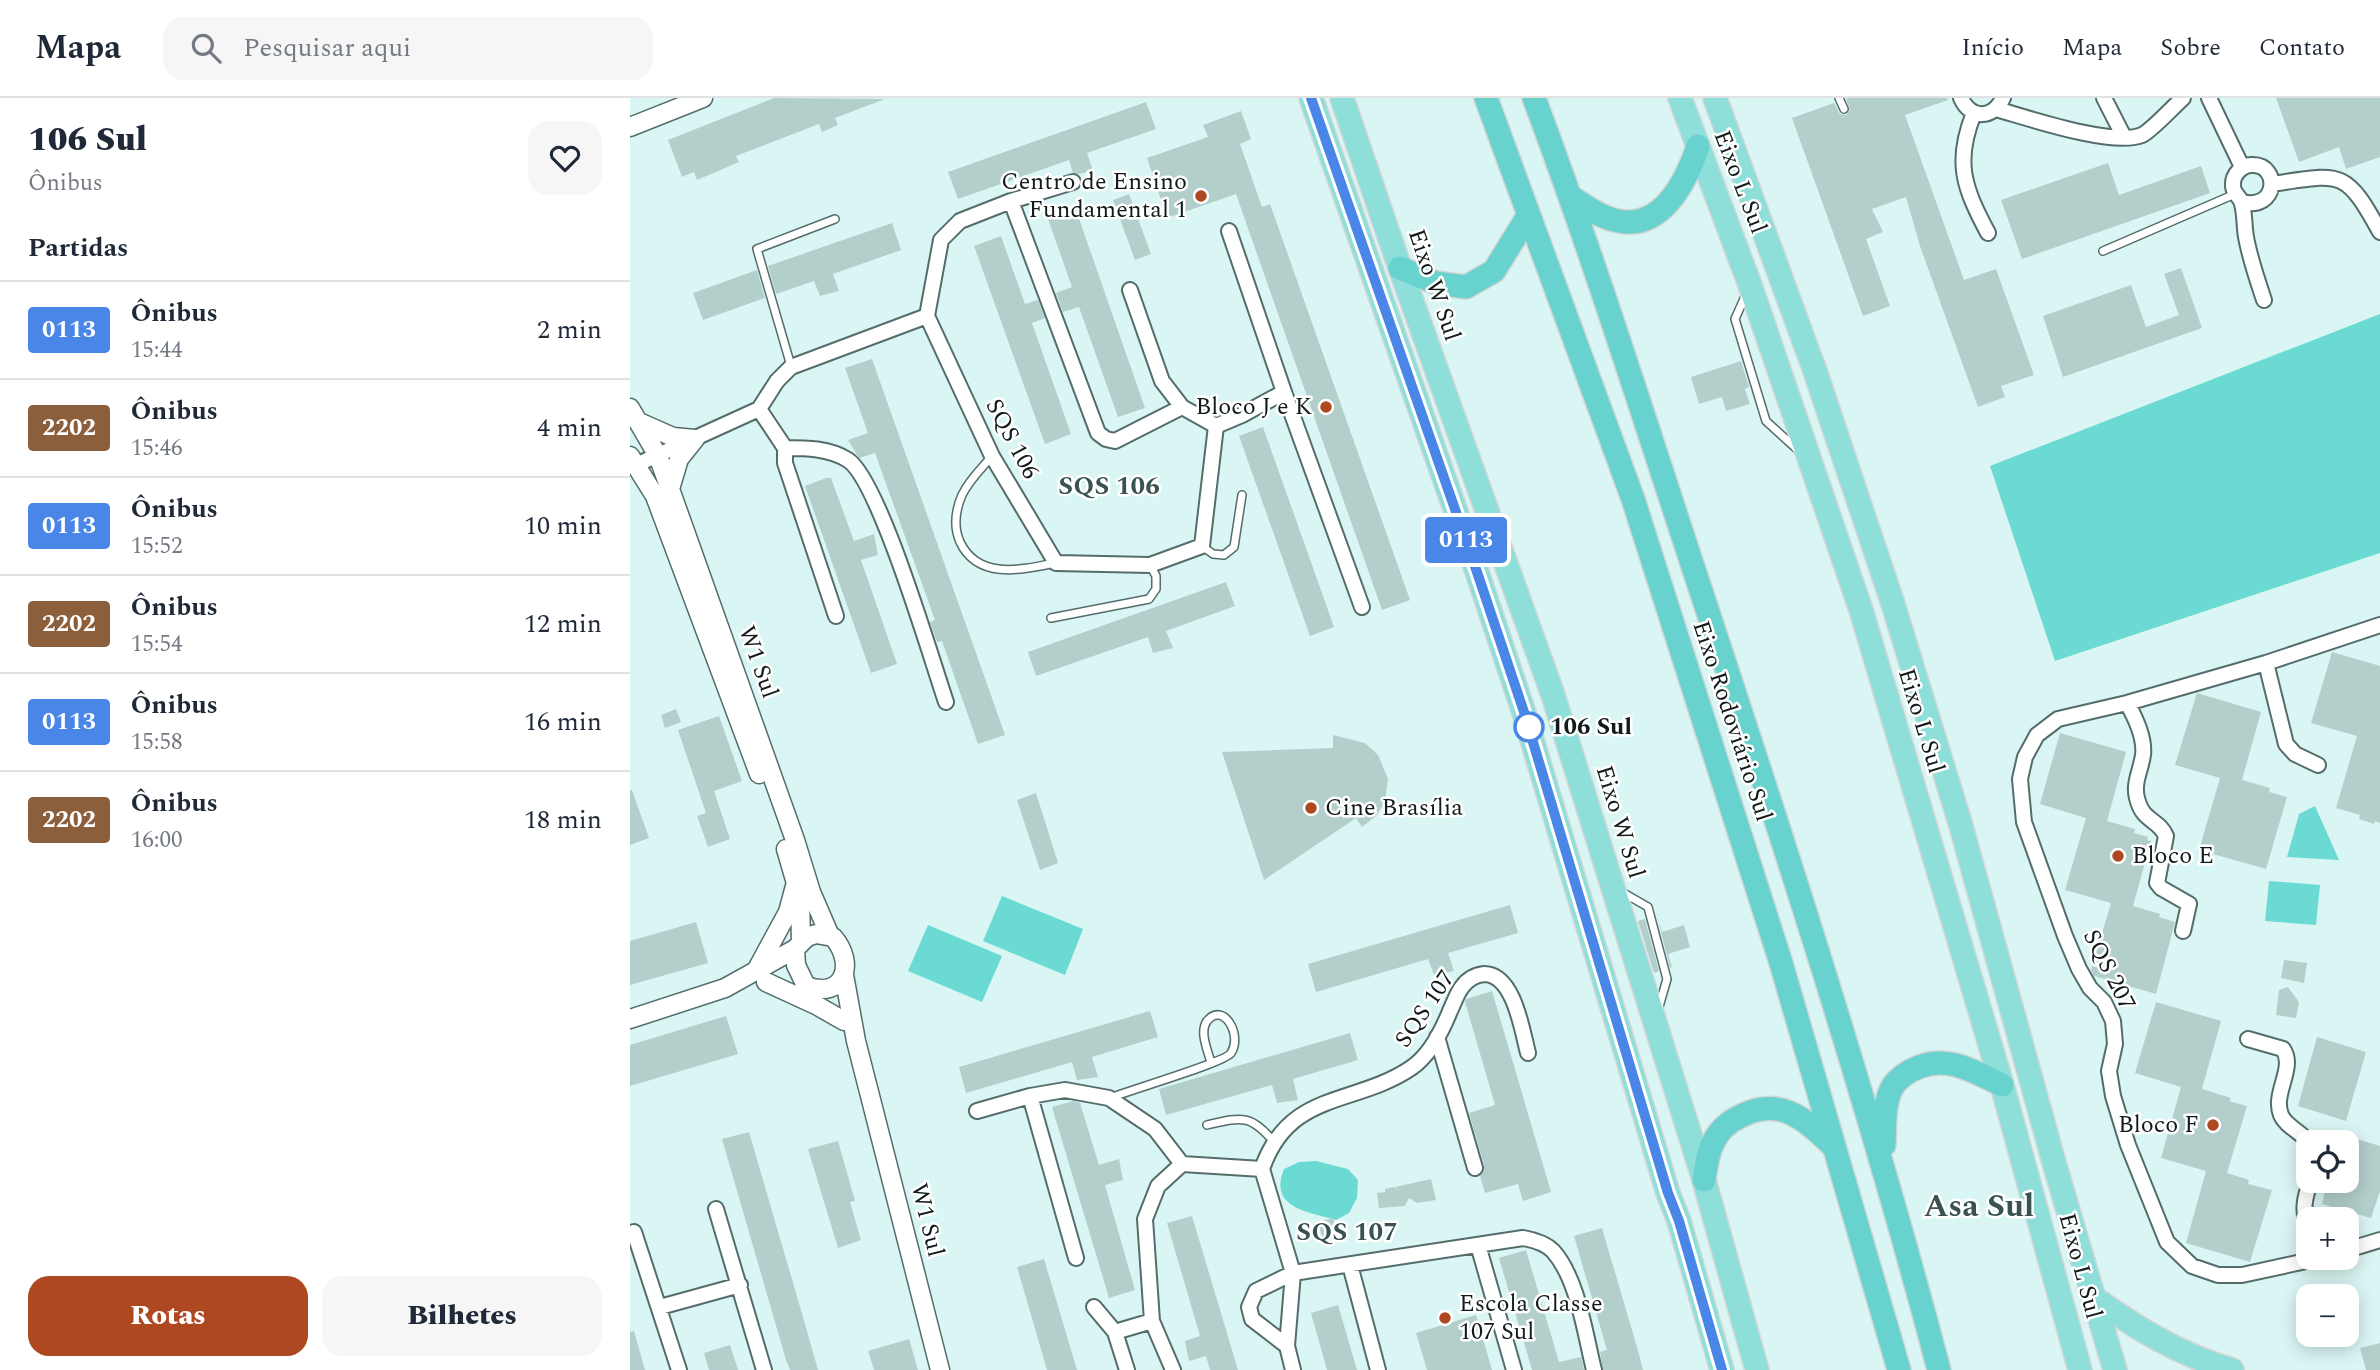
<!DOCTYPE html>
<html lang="pt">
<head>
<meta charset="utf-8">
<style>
  :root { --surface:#fff; --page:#f6f6f7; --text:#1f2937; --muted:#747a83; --line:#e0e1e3; --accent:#ae4820 }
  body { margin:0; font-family:Spectral,serif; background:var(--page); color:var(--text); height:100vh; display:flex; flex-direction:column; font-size:26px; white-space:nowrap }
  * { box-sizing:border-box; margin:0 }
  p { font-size:23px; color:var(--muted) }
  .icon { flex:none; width:38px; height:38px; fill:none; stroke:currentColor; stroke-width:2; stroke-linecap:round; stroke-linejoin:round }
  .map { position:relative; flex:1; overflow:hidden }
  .sheet { display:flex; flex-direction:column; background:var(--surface); width:630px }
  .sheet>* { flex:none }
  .badge { padding:0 14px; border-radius:5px; font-size:24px; line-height:46px }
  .tools { position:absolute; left:1666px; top:1032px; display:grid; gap:14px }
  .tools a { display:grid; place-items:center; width:63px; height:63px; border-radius:14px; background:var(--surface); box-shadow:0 4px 18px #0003; font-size:35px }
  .map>.badge { position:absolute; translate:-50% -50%; box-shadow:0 0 0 4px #fff }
  h2 { padding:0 28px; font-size:26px; line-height:63px }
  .round { display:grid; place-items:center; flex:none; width:74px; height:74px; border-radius:21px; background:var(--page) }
  .headline { display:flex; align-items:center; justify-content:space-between; height:119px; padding:0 28px }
  h1 { font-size:33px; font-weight:800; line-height:52px }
  .cta { display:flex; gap:14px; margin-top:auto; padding:14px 28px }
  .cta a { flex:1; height:80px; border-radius:21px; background:var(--accent); color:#fff; font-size:28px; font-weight:800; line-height:80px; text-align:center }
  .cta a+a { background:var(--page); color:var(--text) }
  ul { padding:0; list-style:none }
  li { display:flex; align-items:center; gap:21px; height:98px; padding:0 28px; border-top:2px solid var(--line) }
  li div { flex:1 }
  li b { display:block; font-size:26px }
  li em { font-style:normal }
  li .badge { min-width:77px; font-weight:700; text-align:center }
  header { display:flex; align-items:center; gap:42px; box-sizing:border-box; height:98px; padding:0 35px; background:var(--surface); border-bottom:2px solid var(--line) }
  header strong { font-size:33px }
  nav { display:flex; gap:38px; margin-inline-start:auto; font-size:24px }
  .search { width:490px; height:63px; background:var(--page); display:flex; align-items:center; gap:18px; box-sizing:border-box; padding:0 24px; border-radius:21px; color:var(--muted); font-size:26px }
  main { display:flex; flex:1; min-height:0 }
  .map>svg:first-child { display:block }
</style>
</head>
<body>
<header>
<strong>Mapa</strong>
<div class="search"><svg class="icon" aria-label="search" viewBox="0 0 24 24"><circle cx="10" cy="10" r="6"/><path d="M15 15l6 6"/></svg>Pesquisar aqui</div>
<nav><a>Início</a><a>Mapa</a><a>Sobre</a><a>Contato</a></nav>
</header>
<main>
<section class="sheet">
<div class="headline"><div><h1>106 Sul</h1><p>Ônibus</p></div><a class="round"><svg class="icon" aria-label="heart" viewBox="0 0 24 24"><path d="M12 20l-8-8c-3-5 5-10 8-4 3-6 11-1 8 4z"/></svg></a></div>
<h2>Partidas</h2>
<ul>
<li><span class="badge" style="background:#4986e7;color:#fff">0113</span><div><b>Ônibus</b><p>15:44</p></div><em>2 min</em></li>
<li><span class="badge" style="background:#8b5e3c;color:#fff">2202</span><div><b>Ônibus</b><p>15:46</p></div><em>4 min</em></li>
<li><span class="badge" style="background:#4986e7;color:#fff">0113</span><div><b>Ônibus</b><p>15:52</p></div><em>10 min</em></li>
<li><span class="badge" style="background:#8b5e3c;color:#fff">2202</span><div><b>Ônibus</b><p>15:54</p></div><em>12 min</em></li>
<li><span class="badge" style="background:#4986e7;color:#fff">0113</span><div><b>Ônibus</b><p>15:58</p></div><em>16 min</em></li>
<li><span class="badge" style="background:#8b5e3c;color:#fff">2202</span><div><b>Ônibus</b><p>16:00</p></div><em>18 min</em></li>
</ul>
<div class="cta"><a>Rotas</a><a>Bilhetes</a></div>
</section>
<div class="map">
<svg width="1750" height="1272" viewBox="0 0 1750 1272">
  <rect width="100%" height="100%" fill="#daf6f4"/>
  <!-- green -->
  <path fill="#6bdad3" d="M 1750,216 L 1750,455 L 1425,563 L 1360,368 Z
    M 1685,708 L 1709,762 L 1657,759 L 1669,716 Z
    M 1639,783 L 1690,787 L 1686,827 L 1635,823 Z
    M 372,798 L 453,831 L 435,877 L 353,843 Z
    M 298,827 L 372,858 L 352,904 L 278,873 Z
    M 686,1063 L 718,1071 L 728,1082 L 727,1100 L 719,1115 L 706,1122 C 678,1114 638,1110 654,1071 L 669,1064 Z"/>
  <!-- building -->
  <path fill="#b3cfcc" d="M 144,0 L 255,1 L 205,20 L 208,27 L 192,34 L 189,26 L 106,58 L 109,64 L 67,82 L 64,74 L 52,79 L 38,42 Z
    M 1218,0 L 1317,0 L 1318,2 L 1275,17 L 1334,182 L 1366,171 L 1404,277 L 1371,288 L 1375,299 L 1348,309 L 1290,148 L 1276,99 L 1242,111 L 1253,134 L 1236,141 L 1260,208 L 1233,218 L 1162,20 L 1204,5 L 1210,16 L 1216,17 L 1220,12 L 1216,1 Z
    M 1646,0 L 1750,0 L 1750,59 L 1716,71 L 1709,49 L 1669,64 Z
    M 516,4 L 526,31 L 457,55 L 463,73 L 449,76 L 443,75 L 439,62 L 328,101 L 318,74 Z
    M 611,13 L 621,41 L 610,46 L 632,109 L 640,106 L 780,502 L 752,512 L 606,96 L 537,120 L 517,60 L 578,39 L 573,27 Z
    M 1478,65 L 1489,97 L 1571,68 L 1580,95 L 1392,161 L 1371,102 Z
    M 499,96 L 521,156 L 505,162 L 483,102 Z
    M 446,112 L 515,310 L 488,319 L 449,209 L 433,214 L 426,195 L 442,189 L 418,121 Z
    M 262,125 L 271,152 L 203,176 L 209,193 L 190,198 L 184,183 L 146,196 L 138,168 Z
    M 371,138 L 395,206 L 408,202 L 415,220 L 402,225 L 441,336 L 415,346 L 344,148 Z
    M 1551,170 L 1572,230 L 1433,279 L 1413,218 L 1501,187 L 1516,229 L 1549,217 L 1534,176 Z
    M 127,172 L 135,200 L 73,222 L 63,195 Z
    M 242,261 L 375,637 L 348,646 L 312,543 L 307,544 L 300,524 L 305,522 L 245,355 L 229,360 L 218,342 L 238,335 L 215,270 Z
    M 1111,263 L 1119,289 L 1115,291 L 1120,306 L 1096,313 L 1092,299 L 1069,306 L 1061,279 Z
    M 633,329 L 704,529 L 680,538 L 609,338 Z
    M 196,380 L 201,380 L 224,443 L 244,436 L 248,457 L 231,462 L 267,566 L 241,575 L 175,388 Z
    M 596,484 L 605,508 L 536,533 L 543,550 L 523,555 L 518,539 L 406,578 L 398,554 Z
    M 1702,554 L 1750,568 L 1750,725 L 1745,723 L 1744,726 L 1729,721 L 1730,717 L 1706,710 L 1727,638 L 1681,625 Z
    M 1567,595 L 1631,614 L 1612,682 L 1640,690 L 1639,694 L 1657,699 L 1636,771 L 1569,752 L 1590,680 L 1545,667 Z
    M 46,611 L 51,624 L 35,630 L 31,617 Z
    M 89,618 L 112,683 L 84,693 L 100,741 L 78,749 L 67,718 L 76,715 L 48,632 Z
    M 1430,635 L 1496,654 L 1477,723 L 1505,731 L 1504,735 L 1518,739 L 1517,742 L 1521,743 L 1503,808 L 1530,816 L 1529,819 L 1545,824 L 1526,896 L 1464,878 L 1461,872 L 1481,805 L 1435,792 L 1456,720 L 1410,706 Z
    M 703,637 L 735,645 L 748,657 L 758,681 L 755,704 L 746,718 L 732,729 L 726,720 L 634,782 L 592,654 L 703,650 Z
    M 0,692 L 2,692 L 19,740 L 0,747 Z
    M 406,695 L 428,765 L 410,772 L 387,702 Z
    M 880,807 L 888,835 L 818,855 L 824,873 L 804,877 L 798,861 L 686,894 L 678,866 Z
    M 1027,818 L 1032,834 L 1054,827 L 1060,849 L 1038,856 L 1042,869 L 1040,870 Z
    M 1015,821 L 1029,873 L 1024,875 L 1008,823 Z
    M 66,824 L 78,865 L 0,887 L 0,843 Z
    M 1654,862 L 1677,865 L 1674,885 L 1651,880 Z
    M 1658,889 L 1669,904 L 1666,920 L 1646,917 L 1649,892 Z
    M 862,893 L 921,1094 L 893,1103 L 888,1086 L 855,1095 L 850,1078 L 854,1073 L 854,1067 L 839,1015 L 865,1007 L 835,904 L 836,901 Z
    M 1526,904 L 1591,923 L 1572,991 L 1601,1000 L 1599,1003 L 1617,1008 L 1597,1075 L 1619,1082 L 1618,1086 L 1642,1092 L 1620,1164 L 1556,1145 L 1576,1073 L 1531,1060 L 1551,989 L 1505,975 Z
    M 520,913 L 528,939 L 462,959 L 468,979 L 447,982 L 442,964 L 336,995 L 329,969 Z
    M 96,918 L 108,956 L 0,988 L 0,947 Z
    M 720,935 L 728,962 L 663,981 L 668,1002 L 647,1005 L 642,987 L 536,1017 L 529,991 Z
    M 1687,939 L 1736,954 L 1716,1023 L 1668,1008 Z
    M 443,1003 L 450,1005 L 469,1067 L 489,1061 L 493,1082 L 475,1087 L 505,1192 L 479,1200 L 422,1009 Z
    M 119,1034 L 175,1226 L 188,1272 L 160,1272 L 156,1262 L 92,1041 Z
    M 1717,1038 L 1750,1048 L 1750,1093 L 1741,1120 L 1692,1106 L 1697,1083 L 1717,1083 Z
    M 208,1043 L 225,1103 L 220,1104 L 231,1142 L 208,1150 L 178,1051 Z
    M 801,1081 L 806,1102 L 787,1105 L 779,1100 L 775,1108 L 749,1110 L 747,1095 L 755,1094 L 755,1091 L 763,1089 L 770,1092 L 765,1089 Z
    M 562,1118 L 608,1272 L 580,1272 L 576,1258 L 559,1263 L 555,1243 L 570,1238 L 537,1125 Z
    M 703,1120 L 708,1139 L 693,1143 L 688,1124 Z
    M 972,1130 L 1009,1256 L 1013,1272 L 973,1272 L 970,1254 L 977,1252 L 944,1138 Z
    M 896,1152 L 929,1264 L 951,1259 L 954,1272 L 902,1272 L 869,1160 Z
    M 414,1161 L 447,1272 L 417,1272 L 387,1169 Z
    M 708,1207 L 727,1272 L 697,1272 L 681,1215 Z
    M 846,1217 L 862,1272 L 797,1272 L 786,1235 Z
    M 4,1233 L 15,1272 L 0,1272 L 0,1234 Z
    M 279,1241 L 288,1272 L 244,1272 L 238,1253 Z
    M 1750,1245 L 1750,1272 L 1736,1272 L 1730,1250 Z
    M 100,1247 L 108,1272 L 79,1272 L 74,1255 Z"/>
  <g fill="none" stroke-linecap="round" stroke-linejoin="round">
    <!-- service casing -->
    <g stroke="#546d6b" stroke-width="10">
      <path id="service" d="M 1209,0 L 1214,11
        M 1473,153 L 1605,96
        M 1117,194 L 1105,221 L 1136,323 L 1169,353
        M 161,268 L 127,151 L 205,121
        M 362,358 C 351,371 339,382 332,397 C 326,411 323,428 330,444 C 348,482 391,472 425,465
        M 572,448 L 583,456 L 594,457 L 604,449 L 612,397
        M 421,520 L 519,501 L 526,491 L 526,478 L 520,467
        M 990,793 L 1018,809 L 1037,881 L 1028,912
        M 480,1000 C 497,993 596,964 601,955 C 613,937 593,903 577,923 C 569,934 578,953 581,965
        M 577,1027 C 612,1019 620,1016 644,1044"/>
    </g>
    <!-- minor casing -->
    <g stroke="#546d6b" stroke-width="18">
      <path id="minor" d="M 1331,0 C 1341,22 1363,21 1373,0
        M 1474,0 L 1494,39
        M 1579,0 L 1612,69
        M 1366,11 C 1398,20 1483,49 1512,37 C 1521,33 1544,8 1553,0
        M 1344,15 C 1324,64 1334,90 1358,135
        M 1642,86 C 1711,76 1715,70 1750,134
        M 381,103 L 468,335 L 476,341 L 485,343 L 552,309
        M 1612,104 C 1648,113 1650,67 1623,67 C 1612,66 1602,77 1603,88 C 1603,96 1611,99 1612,106 C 1615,117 1614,128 1616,139 C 1620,161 1627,181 1634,202
        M 599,133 L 654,294
        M 500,192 L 532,283 L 552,309 L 586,328
        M 297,218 L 311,142 L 330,123 L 381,103 L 443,84
        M 129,311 L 155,350 C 176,350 199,350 218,362 C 249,382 301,560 316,604
        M 155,350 L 155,365 L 206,518
        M 6,367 L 129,311 L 147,283 L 161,269 L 297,218 L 362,358 L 426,465 L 520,467 L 572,448 L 586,328 L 612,317 L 654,294 L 732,509
        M 1636,565 L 1656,646 L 1665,656 L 1688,667
        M 1497,605 C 1505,619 1515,641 1513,657 C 1511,672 1503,685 1507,700 C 1513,725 1528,720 1536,738 L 1527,785 L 1531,790 L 1559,806 L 1553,833
        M 807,939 L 845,1070
        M 1618,941 L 1653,951 C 1666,970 1642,995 1651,1017 C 1656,1029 1672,1034 1679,1045
        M 400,998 L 446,1160
        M 347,1013 L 400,998 L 435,992 L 479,1000 L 525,1031 L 552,1066
        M 632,1071 C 659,992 725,1008 781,970 C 799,958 812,933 820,913 C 824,905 827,895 832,889 C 837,882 845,877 854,876 C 884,876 892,932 898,955
        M 86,1111 L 134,1272
        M 1678,1130 C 1672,1113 1674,1100 1681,1083
        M 4,1134 L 49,1272
        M 848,1147 L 884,1272
        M 1717,1152 L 1750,1142
        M 1690,1160 L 1612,1177 L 1588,1177 L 1562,1168 L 1537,1144 L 1498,1047 L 1483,998 L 1479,973 L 1485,946 L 1483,923 L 1474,904 L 1460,890 L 1449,871 L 1435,838 L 1394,724 L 1390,681 L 1395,659 L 1407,637 L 1428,621 L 1497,605 L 1636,565 L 1750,527
        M 720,1167 L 748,1272
        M 30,1209 L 110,1187
        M 464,1209 L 485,1234 L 497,1272
        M 485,1234 L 522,1223
        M 657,1248 L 622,1221 L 619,1209 L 626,1193 L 663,1175 L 893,1140 C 904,1142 915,1145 923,1153 C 948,1181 955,1236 964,1272
        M 543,1272 L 522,1223 L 515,1121 L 528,1088 L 552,1066 L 632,1071 L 663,1175 L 657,1248 L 663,1272"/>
    </g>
    <!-- tertiary casing -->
    <g stroke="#546d6b" stroke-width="21">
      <path id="tertiary" d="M 0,29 L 73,0
        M 0,310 L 28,358 L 40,391 L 165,742 L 181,794 L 200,838
        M 9,324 L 43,339 L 65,341
        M 0,358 L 25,398 L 129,676
        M 40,391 L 49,361 L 65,341
        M 156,751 L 170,799 L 171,844
        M 186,836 L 203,839 C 226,865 215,902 176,888 L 166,867 L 165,851 L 177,839 Z
        M 126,873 L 158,814 L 165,788
        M 214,877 L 226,943 L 310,1272
        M 136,884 L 186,907 L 214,923
        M 0,921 L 95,890 L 165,851"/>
    </g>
    <!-- primary casing -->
    <g stroke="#d4d6d6" stroke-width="26">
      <path id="primary" d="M 681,0 L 847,474 L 894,615 L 1038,1095 L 1049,1123 L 1092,1272
        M 712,0 L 770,170 L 923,597 L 1074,1082 L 1127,1272
        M 1050,0 L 1120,187 L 1231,512 L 1372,987 L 1450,1272
        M 1085,0 L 1185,273 L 1263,506 L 1331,728 L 1425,1068 L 1485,1272
        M 1464,1200 C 1508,1231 1550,1257 1602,1272"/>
    </g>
    <!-- trunk casing -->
    <g stroke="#d4d6d6" stroke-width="26">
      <path id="trunk" d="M 856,0 L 1003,401 L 1151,865 L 1269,1272
        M 904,0 C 965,163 1017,330 1072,496 C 1157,753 1240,1010 1309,1272
        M 941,99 C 955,108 968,118 984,122 C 1031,135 1056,84 1068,48
        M 770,170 L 806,185 L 836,189 L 864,173 L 898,118
        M 1254,1047 C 1255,1029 1253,1004 1263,988 C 1269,979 1279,973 1289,969 C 1319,957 1345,974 1372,987
        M 1074,1082 C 1076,1071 1077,1056 1083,1045 C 1088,1034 1098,1024 1109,1019 C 1149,997 1175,1021 1203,1048"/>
    </g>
    <!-- service -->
    <use href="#service" stroke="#fff" stroke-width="7"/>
    <!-- minor -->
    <use href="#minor" stroke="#fff" stroke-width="14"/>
    <!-- tertiary -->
    <use href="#tertiary" stroke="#fff" stroke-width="18"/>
    <!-- primary -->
    <use href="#primary" stroke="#8ededa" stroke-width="23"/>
    <!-- trunk -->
    <use href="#trunk" stroke="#68d3ce" stroke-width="23"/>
  </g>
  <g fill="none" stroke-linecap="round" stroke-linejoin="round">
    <!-- line casing -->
    <g stroke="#fff" stroke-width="16">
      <path id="line" d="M 681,0 L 847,474 L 894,614 L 1038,1095 L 1049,1123 L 1092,1272"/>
    </g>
    <!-- line -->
    <use href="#line" stroke="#4986e7" stroke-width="10"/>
  </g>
  <!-- markers -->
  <g fill="#ae4820" stroke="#fff" stroke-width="2.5">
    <circle cx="571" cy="98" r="7"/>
    <circle cx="696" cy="309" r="7"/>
    <circle cx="681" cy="710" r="7"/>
    <circle cx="1488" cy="758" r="7"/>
    <circle cx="1583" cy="1027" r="7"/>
    <circle cx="815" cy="1220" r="7"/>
  </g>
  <circle fill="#fff" stroke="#4986e7" stroke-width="3.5" cx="899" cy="629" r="14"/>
  <g text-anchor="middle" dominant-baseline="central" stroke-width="5" stroke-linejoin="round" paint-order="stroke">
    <!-- poi labels -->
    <g font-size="24" fill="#111b1a" stroke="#fff" text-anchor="end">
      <text x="557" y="84">Centro de Ensino<tspan x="557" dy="28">Fundamental 1</tspan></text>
      <text x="682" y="309">Bloco J e K</text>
      <text x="695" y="710" text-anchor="start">Cine Brasília</text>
      <text x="1502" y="758" text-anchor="start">Bloco E</text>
      <text x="1569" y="1027">Bloco F</text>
      <text x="829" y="1206" text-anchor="start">Escola Classe<tspan x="829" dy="28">107 Sul</tspan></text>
    </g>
    <!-- street labels -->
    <g font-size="24" fill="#111b1a" stroke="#fff">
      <text transform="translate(1110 84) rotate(69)">Eixo L Sul</text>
      <text transform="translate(804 187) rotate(71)">Eixo W Sul</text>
      <text transform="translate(382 341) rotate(62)">SQS 106</text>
      <text transform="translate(128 564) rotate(70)">W1 Sul</text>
      <text transform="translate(1102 623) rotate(72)">Eixo Rodoviário Sul</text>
      <text transform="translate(1291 623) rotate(73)">Eixo L Sul</text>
      <text transform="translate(990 724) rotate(73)">Eixo W Sul</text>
      <text transform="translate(1479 872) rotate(63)">SQS 207</text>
      <text transform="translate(795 911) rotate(-56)">SQS 107</text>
      <text transform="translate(297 1122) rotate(76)">W1 Sul</text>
      <text transform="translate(1450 1168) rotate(75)">Eixo L Sul</text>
    </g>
    <!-- stop labels -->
    <g font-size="24" font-weight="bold" fill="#111b1a" stroke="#fff" text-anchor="start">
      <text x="920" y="629">106 Sul</text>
    </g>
    <!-- neighbourhood labels -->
    <g font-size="26" font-weight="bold" fill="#3a5250" stroke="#fff">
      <text x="479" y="388">SQS 106</text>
      <text x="717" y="1134">SQS 107</text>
    </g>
    <!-- district labels -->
    <g font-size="32" font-weight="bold" fill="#3a5250" stroke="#fff">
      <text x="1349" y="1108">Asa Sul</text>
    </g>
  </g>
</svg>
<div class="tools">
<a><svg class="icon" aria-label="locate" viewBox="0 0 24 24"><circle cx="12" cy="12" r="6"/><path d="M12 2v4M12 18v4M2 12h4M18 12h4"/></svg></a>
<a>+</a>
<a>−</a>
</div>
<b class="badge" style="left:836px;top:442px;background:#4986e7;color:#fff">0113</b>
</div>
</main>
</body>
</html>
